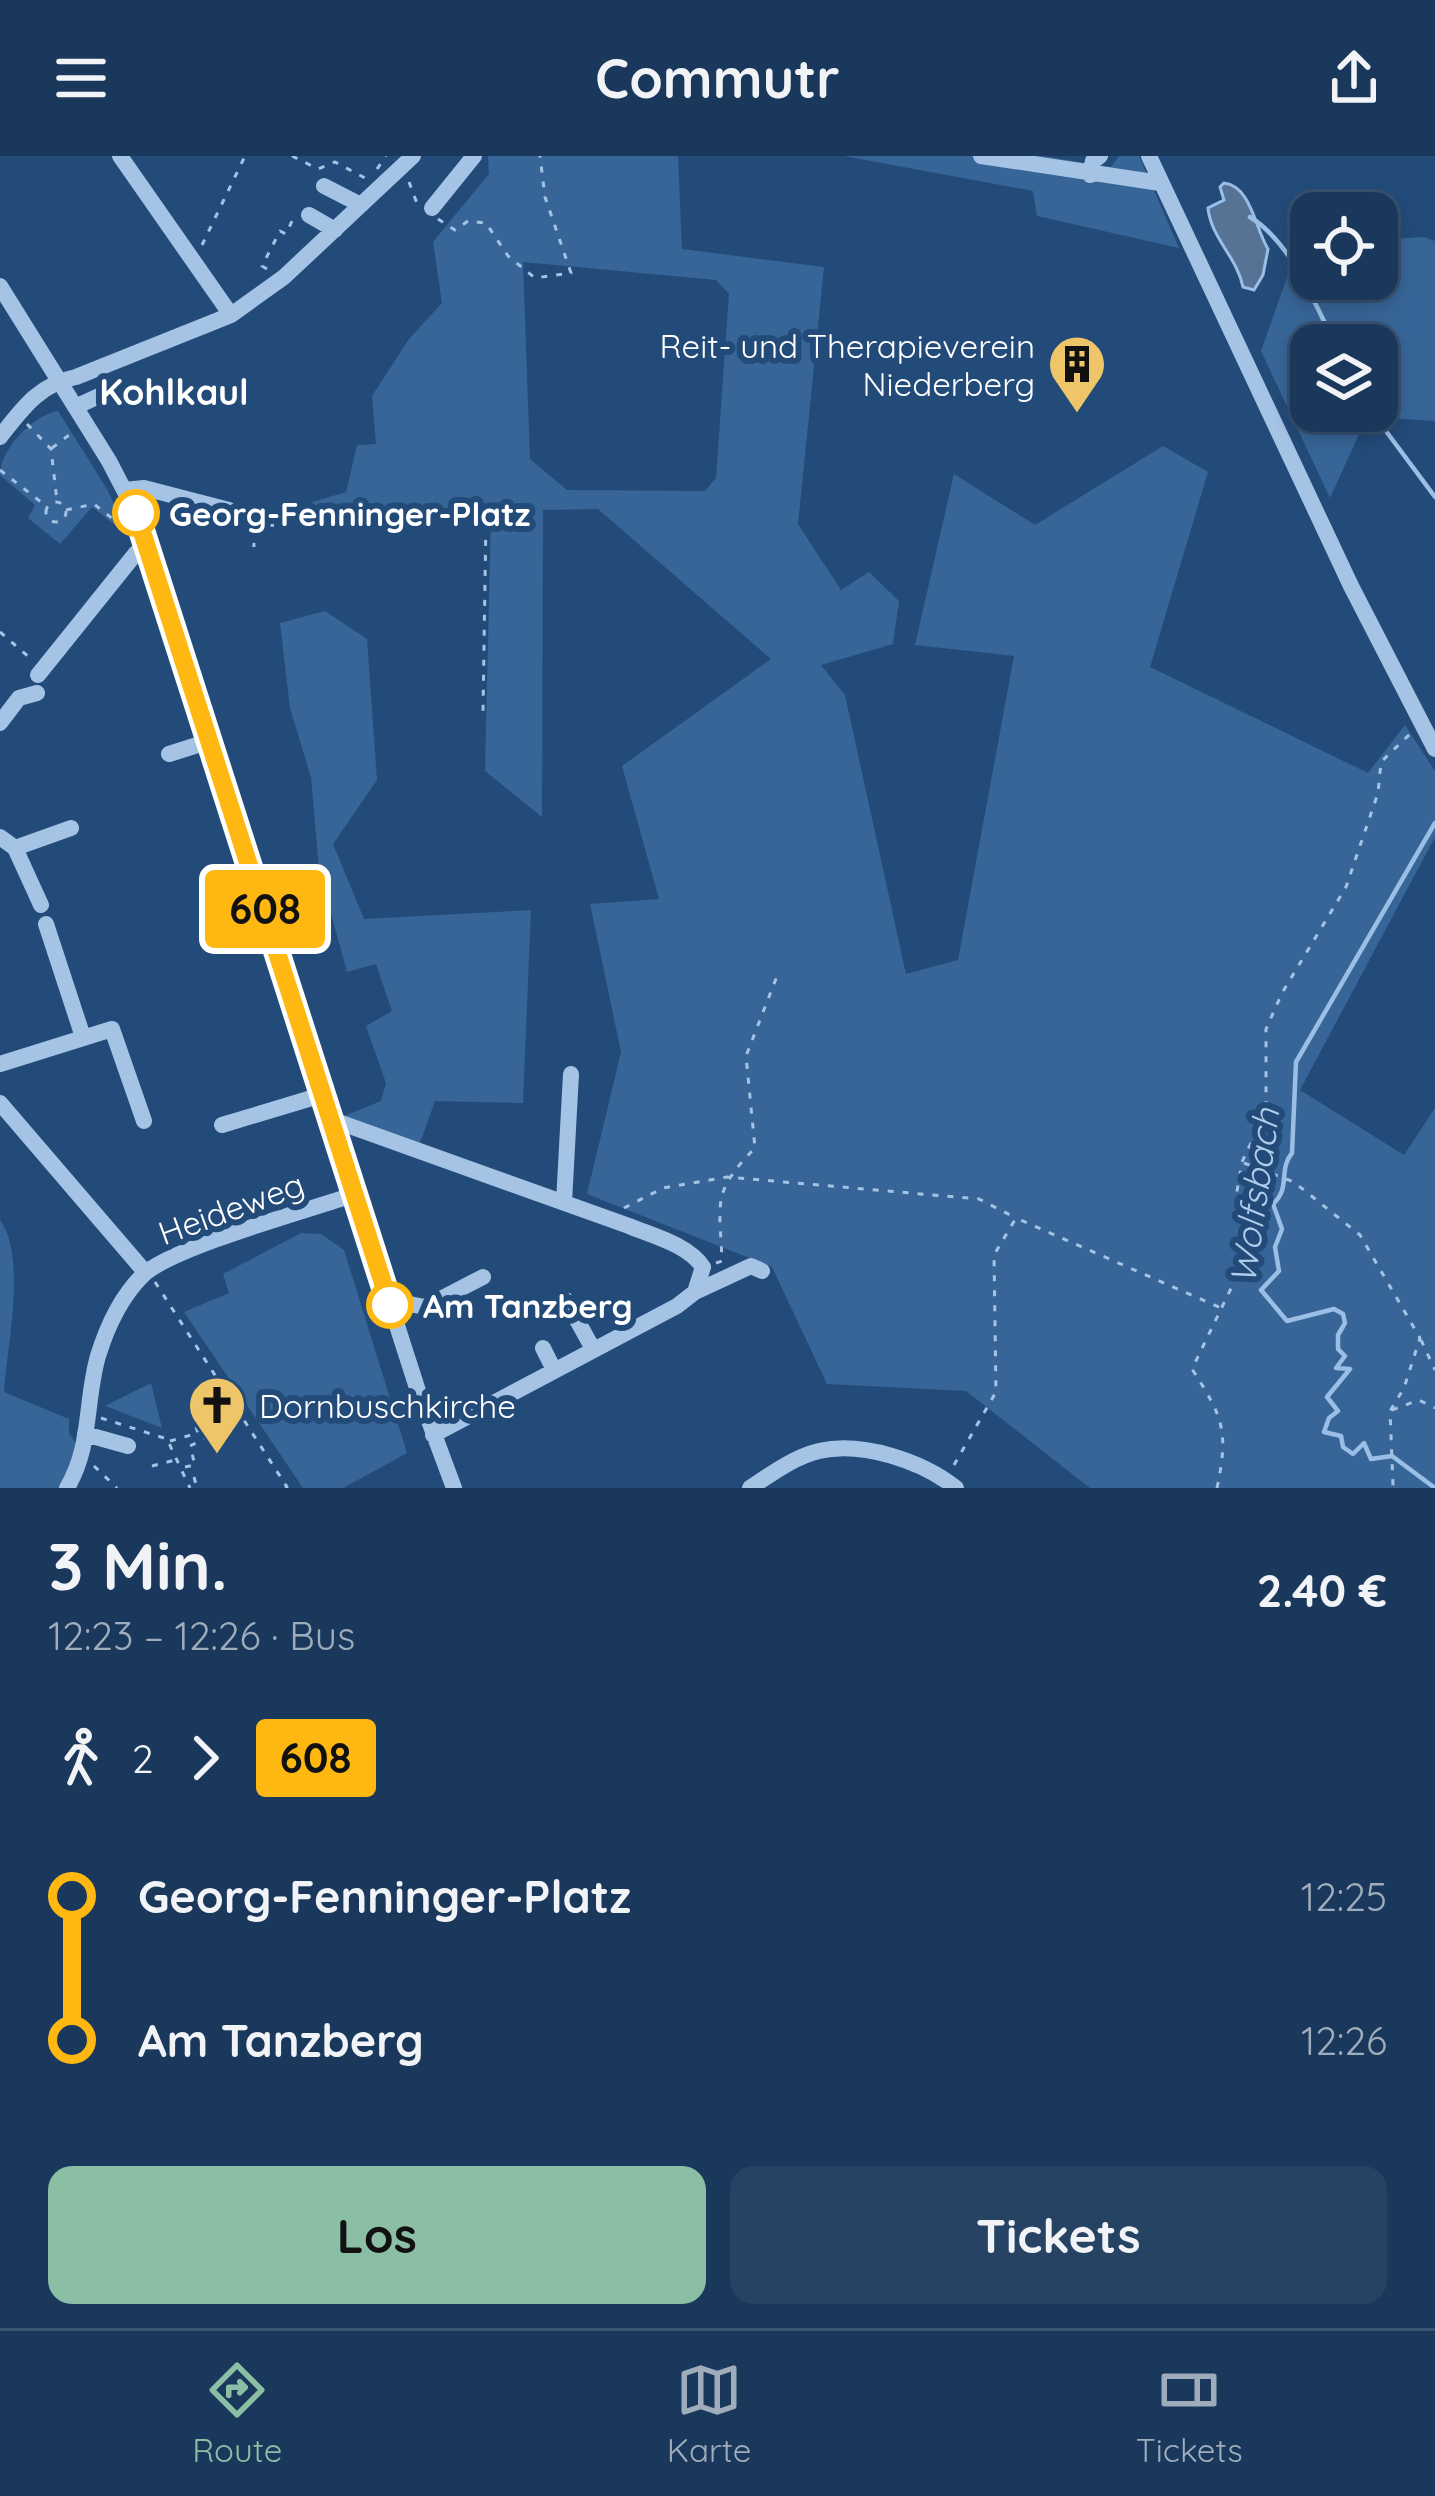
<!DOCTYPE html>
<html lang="de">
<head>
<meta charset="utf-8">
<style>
  :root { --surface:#1a385b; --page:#274364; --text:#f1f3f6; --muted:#9facbb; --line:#385271; --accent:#8abfa5 }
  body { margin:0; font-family:Quicksand,sans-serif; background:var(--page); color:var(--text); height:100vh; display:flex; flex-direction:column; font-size:45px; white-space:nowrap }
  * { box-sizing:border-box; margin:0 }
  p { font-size:39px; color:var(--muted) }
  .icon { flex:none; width:66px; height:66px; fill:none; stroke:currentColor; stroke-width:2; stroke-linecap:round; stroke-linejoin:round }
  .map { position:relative; height:1332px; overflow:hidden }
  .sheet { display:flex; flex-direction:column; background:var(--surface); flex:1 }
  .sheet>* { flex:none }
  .badge { padding:0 24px; border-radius:9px; font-size:42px; line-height:78px }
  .fabs { position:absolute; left:1290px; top:36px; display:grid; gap:24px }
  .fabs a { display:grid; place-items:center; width:108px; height:108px; border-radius:24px; background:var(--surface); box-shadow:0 6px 18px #0003,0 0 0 3px var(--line); font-size:60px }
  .map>.badge { position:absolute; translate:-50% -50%; box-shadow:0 0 0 6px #fff }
  .legs { display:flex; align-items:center; gap:18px; height:132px; padding:0 48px; font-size:39px }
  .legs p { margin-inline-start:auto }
  .overview { display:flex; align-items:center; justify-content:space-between; height:204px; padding:0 48px }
  h1 { font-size:66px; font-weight:700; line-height:90px }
  .button { display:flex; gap:24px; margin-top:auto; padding:24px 48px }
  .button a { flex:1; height:138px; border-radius:24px; background:var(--accent); color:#111; font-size:48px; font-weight:700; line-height:138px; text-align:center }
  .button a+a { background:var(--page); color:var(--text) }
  ul { padding:0 48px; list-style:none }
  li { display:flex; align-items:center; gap:42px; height:144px; font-size:45px }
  li i { display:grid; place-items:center; width:18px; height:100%; margin:0 15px; background:currentColor }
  li i::after { content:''; width:30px; height:30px; margin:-15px; border:9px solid; border-radius:50%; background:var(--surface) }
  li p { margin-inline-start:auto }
  li:first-child i { background:linear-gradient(#0000 50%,currentColor 0) }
  li:last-child i { background:linear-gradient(currentColor 50%,#0000 0) }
  header { display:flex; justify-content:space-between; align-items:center; height:156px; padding:0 48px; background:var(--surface); font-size:54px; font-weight:700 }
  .tabs { display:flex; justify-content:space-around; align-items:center; height:168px; border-top:3px solid var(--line); background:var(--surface); font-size:33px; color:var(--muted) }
  .tabs a { display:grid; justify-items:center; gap:6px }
  .tabs .active { color:var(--accent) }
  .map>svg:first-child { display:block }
</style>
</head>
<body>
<header><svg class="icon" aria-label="menu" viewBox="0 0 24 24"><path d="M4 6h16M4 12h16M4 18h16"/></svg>Commutr<svg class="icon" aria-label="share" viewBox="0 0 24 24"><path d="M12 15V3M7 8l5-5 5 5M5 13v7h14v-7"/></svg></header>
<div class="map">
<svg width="1435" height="1332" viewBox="0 0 1435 1332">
  <rect width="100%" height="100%" fill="#234b79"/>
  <!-- green -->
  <path fill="#376597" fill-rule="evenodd" d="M 488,0 L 678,0 L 682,93 L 824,111 L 798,368 L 841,434 L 869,416 L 899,445 L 893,488 L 821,509 L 845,539 L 906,818 L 958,804 L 1014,500 L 915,489 L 954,318 L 1035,369 L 1163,290 L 1208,316 L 1150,511 L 1368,617 L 1405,569 L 1435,615 L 1435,681 L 1300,934 L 1404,999 L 1435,952 L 1435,1332 L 1090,1332 L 966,1235 L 827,1228 L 772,1111 L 587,1038 L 621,896 L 590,748 L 659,743 L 622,610 L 771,503 L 598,353 L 543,354 L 542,661 L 485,615 L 491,357 L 276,362 L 282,355 L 346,336 L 357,289 L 376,288 L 372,240 L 409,183 L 442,147 L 433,86 L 489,18 ZM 523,106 L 716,124 L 729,138 L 716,322 L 705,335 L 567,334 L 530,303 Z
    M 844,0 L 1043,0 L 1111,11 L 1119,0 L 1139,0 L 1179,92 L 1037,60 L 1033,35 Z
    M 1424,81 L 1435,85 L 1435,265 L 1367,261 L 1330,342 L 1261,195 L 1298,90 L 1311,89 L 1311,123 L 1377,123 L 1377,84 ZM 1377,189 L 1377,255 L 1311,255 L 1311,189 Z
    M 58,255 L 107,333 L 129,380 L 92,351 L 60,388 L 28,362 L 35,349 L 0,319 C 0,293 33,259 58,255 Z
    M 325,455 L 367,483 L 377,624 L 333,688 L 364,763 L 531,754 L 523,947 L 435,945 L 420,987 L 342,961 L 381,945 L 386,927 L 366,870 L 392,855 L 376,808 L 347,816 L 319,713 L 311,621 L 290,552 L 280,467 Z
    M 0,1064 C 27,1100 7,1191 4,1236 L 69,1263 L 69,1277 L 78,1291 L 65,1332 L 0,1332 Z
    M 301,1077 L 321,1078 L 344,1094 L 407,1297 L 343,1332 L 303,1332 L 184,1156 L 229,1137 L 223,1118 Z
    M 151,1227 L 162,1272 L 105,1250 Z"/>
  <!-- water -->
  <path fill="#567396" stroke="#9abee5" stroke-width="3" d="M 1224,27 C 1251,30 1255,72 1268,93 L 1263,119 L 1254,134 L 1243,131 C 1237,101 1211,82 1208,52 L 1224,44 L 1220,31 Z"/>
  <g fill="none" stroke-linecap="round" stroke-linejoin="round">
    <!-- stream -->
    <path stroke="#9abee5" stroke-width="4.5" d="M 1250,61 C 1293,88 1313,146 1336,189
      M 1371,255 L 1435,341
      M 1435,1332 L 1392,1300 L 1371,1303 L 1364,1287 L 1353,1298 L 1343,1291 L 1341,1280 L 1324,1276 L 1329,1262 L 1338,1255 L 1327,1241 L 1350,1213 L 1336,1212 L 1345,1200 L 1338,1193 L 1338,1179 L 1345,1167 L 1343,1158 L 1334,1153 L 1287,1165 L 1261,1134 L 1279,1115 L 1275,1091 L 1282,1073 L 1273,1048 C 1291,1032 1278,1014 1292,997 L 1296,906 L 1435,667"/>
    <!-- path -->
    <path stroke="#a5c3e4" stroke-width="3" stroke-dasharray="6 9" stroke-linecap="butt" d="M 292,0 L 318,13 L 335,6 L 365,22
      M 377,13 L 386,0
      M 409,26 L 418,50
      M 438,63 L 455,74 L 468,65 L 486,67 L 508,100 L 535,122 L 571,117 L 545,41 L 540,0
      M 202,89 L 245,0
      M 267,113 L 262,110 L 280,75 L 286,78 L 293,63
      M 27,268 L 51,293 L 57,345
      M 52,292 L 73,276
      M 0,314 L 46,350
      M46 356a10 10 0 1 1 20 0a10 10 0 1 1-20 0Z
      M 66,354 L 94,348 L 123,371
      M 242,363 L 253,370 L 254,391
      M 253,370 L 486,362 L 483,555
      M 0,476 L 30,502
      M 1244,1007 L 1294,1026 L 1360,1079 L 1420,1182 L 1404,1232 L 1390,1255 L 1393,1329 L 1390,1332
      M 624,1052 L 663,1032 L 727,1021 L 979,1043 L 1016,1062
      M 716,1107 L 722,1105 C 720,1046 711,1037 755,992 L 746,900 L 779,815
      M 155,1126 L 287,1331 L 284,1332
      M 1421,1184 L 1435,1214
      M 1392,1254 L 1419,1244 L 1435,1252
      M 101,1262 L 167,1283 L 190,1332
      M 170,1285 L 198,1277 L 196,1271
      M 954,1309 L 996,1236 L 994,1099 L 1016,1062 L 1221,1152
      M 94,1310 L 117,1332
      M 152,1310 L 179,1303
      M 185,1311 L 195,1309 L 190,1290 L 208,1281 L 209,1287
      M 194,1321 L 197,1332
      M 1217,1332 C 1229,1275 1223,1261 1192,1213 L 1237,1120 L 1240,1087 L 1236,1041 L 1242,1006 L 1266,955 L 1266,873 L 1282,837 L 1346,731 L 1378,637 L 1381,606 L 1411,577"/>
    <!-- minor -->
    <path stroke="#a5c3e4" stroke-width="16" d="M 120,0 L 231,159
      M 981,0 L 1160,27
      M 1149,0 L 1351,430 L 1435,593
      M 1090,19 L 1093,5 L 1100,0
      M 324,30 L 361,49
      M 432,52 L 474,0
      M 309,59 L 335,74
      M 0,130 L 109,305 L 136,357 L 419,1238 L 454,1332
      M 75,251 L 110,235
      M 0,281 C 22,253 39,228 76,221 L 231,159 L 284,121 L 413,0
      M 125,334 L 144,332 L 229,354
      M 38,519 L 136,397 L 148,391
      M 0,567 L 19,542 L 37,537
      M 169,598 L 210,585
      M 0,681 L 15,692 L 41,749
      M 15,692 L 71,672
      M 46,768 L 83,881
      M 0,908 L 112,873 L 144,965
      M 0,947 L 145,1116
      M 333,964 L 629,1070 C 653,1080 687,1088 703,1111 L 695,1136 L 677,1150 L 433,1279
      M 222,969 L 325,938
      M 564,1046 L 571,918
      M 695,1136 L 751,1110 L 762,1115
      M 566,1144 L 593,1193
      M 390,1149 L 399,1146 L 425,1151 L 483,1121
      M 543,1192 L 554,1214
      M 85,1278 L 128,1290
      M 67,1332 C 92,1290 85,1245 98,1200 C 107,1171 121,1141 142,1120 C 169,1092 312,1053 356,1038
      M 750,1332 C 771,1318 794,1301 819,1295 C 862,1285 922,1305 956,1332"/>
  </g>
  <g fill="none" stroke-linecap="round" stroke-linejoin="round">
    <!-- line-1 casing -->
    <g stroke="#fff" stroke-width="27">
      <path id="line-1" d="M 136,357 L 390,1149"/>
    </g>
    <!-- line-1 -->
    <use href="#line-1" stroke="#feb811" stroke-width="18"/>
  </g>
  <!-- icons -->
  <defs>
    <g id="building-pin" transform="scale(3)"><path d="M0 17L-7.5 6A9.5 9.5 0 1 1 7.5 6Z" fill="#efc569" stroke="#234b79"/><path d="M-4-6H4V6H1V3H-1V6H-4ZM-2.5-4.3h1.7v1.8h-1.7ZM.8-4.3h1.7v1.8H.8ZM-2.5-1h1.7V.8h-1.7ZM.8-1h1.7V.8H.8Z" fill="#111"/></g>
    <g id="church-pin" transform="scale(3)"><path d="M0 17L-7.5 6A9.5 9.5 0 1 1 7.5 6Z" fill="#efc569" stroke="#234b79"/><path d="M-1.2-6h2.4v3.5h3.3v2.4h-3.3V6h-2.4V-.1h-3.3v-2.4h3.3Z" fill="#111"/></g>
  </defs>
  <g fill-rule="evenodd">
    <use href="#building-pin" x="1077" y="208"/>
    <use href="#church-pin" x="217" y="1249"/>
  </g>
  <!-- markers -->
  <g fill="#fff" stroke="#feb811" stroke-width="6">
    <circle cx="136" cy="357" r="21"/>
    <circle cx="390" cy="1149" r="21"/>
  </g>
  <g text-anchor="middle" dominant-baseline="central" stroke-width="12" stroke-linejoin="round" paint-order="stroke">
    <!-- poi labels -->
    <g font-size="33" fill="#fff" stroke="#234b79" text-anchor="end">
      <text x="1035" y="189">Reit- und Therapieverein<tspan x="1035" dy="38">Niederberg</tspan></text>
      <text x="259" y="1249" text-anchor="start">Dornbuschkirche</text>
    </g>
    <!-- stop labels -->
    <g font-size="33" font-weight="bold" fill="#fff" stroke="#234b79" text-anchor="start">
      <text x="169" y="357">Georg-Fenninger-Platz</text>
      <text x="423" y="1149">Am Tanzberg</text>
    </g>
    <!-- street labels -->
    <g font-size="33" fill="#fff" stroke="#234b79">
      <text transform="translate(231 1052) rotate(-20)">Heideweg</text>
    </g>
    <!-- neighbourhood labels -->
    <g font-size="36" font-weight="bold" fill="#fff" stroke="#234b79">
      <text x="174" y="235">Kohlkaul</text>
    </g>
    <!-- water labels -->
    <g font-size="36" font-style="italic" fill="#b0cdec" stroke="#234b79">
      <text transform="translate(1254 1040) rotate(-82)">Wolfsbach</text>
    </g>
  </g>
</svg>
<div class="fabs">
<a><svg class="icon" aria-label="locate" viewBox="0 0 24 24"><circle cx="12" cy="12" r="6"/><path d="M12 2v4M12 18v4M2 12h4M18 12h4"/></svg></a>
<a><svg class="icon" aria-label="layers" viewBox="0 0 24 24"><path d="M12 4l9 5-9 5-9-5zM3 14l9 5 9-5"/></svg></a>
</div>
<b class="badge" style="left:265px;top:753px;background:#feb811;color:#111">608</b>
</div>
<section class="sheet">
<div class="overview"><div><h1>3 Min.</h1><p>12:23 – 12:26 · Bus</p></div><b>2.40 €</b></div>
<div class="legs"><svg class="icon" aria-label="walk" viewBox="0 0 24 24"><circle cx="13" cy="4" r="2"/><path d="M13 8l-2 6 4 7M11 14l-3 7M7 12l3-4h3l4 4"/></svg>2<svg class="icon" aria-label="forward" viewBox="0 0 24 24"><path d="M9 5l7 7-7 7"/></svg><b class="badge" style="background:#feb811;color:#111">608</b></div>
<ul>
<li><i style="color:#feb811"></i><b>Georg-Fenninger-Platz</b><p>12:25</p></li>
<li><i style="color:#feb811"></i><b>Am Tanzberg</b><p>12:26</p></li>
</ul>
<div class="button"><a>Los</a><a>Tickets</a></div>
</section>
<nav class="tabs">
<a class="active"><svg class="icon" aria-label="directions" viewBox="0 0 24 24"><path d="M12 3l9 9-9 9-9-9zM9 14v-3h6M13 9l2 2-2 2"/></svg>Route</a>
<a><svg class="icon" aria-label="map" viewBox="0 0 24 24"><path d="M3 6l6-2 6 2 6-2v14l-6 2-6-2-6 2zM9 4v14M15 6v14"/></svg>Karte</a>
<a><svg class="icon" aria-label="tickets" viewBox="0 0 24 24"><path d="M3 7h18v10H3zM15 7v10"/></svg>Tickets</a>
</nav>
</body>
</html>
